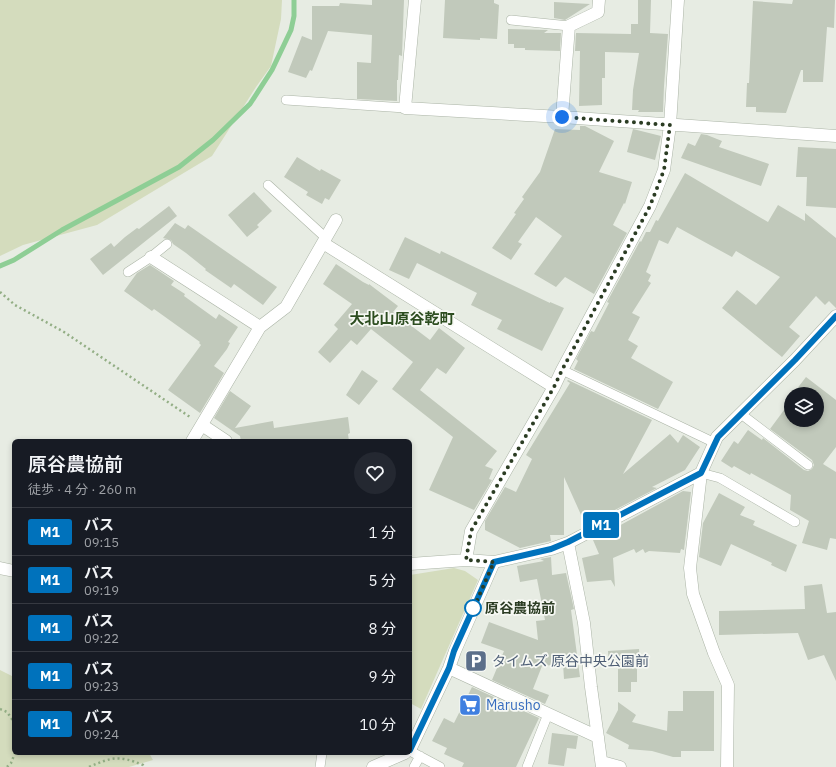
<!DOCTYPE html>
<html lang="ja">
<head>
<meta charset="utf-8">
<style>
  :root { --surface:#171b24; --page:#242831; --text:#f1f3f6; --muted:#9ea1a6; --line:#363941 }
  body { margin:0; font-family:"IBM Plex Sans","Noto Sans JP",sans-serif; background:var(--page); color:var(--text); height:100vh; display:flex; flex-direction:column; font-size:15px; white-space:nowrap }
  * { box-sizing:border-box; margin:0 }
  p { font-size:13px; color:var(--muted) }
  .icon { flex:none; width:22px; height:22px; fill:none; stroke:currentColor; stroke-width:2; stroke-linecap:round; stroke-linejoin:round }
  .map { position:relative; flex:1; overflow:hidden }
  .side { position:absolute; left:12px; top:439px; width:400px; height:316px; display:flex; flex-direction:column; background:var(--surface); border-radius:6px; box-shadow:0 2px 6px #0003 }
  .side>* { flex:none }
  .badge { padding:0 8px; border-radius:3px; font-size:14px; line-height:26px }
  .buttons { position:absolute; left:784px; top:387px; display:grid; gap:8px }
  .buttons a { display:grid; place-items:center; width:40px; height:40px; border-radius:50%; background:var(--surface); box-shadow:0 2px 6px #0003; font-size:20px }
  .you { position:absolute; width:20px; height:20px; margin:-10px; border:3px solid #fff; border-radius:50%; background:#1a73e8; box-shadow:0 0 0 6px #1a73e833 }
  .map>.badge { position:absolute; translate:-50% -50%; box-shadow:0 0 0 2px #fff }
  .round { display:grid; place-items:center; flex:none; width:42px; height:42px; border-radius:21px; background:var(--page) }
  .summary { display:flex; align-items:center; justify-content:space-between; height:68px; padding:0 16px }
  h1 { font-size:19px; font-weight:600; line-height:30px }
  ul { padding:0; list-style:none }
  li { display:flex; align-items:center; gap:12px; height:48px; padding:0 16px; border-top:1px solid var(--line) }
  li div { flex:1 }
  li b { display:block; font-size:15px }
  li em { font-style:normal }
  li .badge { min-width:44px; font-weight:700; text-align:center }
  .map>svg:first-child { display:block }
</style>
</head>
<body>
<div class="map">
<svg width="836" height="767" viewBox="0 0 836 767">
  <rect width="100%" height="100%" fill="#e7ece3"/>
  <!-- green -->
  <path fill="#d4dcbd" d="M 0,0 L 282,0 L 281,19 L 271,66 L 256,87 L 212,156 L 97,225 L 23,245 L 0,256 Z
    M 454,568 L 465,571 L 478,580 L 421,709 L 410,703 L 410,575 Z
    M 0,670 L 14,677 L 14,753 L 149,753 L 153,760 L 129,767 L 0,767 Z"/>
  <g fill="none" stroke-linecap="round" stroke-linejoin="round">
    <!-- stream -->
    <path stroke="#8ece95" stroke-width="5" d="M 0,266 L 14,260 L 62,230 L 179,167 L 213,140 L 250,104 L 272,70 L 291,30 L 294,16 L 294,0"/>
  </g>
  <!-- building -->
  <path fill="#c1c9bb" d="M 372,0 L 404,0 L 402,56 L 399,55 L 398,80 L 397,80 L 397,101 L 357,99 L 357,62 L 371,63 L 372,35 L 328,31 L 312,71 L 310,70 L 306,78 L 288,72 L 302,36 L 312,40 L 312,6 L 339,6 L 340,3 L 372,5 Z
    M 445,0 L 494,0 L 494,3 L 499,5 L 497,39 L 480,38 L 480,40 L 443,38 Z
    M 638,0 L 651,0 L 650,33 L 668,34 L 664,86 L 663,112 L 638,112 L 639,110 L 632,110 L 633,90 L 639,53 L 605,52 L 605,78 L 602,78 L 602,105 L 579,106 L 580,51 L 575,51 L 576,33 L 631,34 L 631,24 L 638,24 Z
    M 793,0 L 835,0 L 834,28 L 827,27 L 823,82 L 803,82 L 803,70 L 801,70 L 786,113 L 756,112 L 756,107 L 746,107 L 747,83 L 749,83 L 753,1 L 792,4 Z
    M 554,2 L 590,4 L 565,20 L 554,18 Z
    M 508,29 L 548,30 L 544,33 L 561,33 L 560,51 L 525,50 L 525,48 L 514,48 L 514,44 L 508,44 Z
    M 580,126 L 585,126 L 614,141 L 599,172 L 632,182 L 625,204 L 624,203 L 613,225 L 627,233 L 594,294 L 565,277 L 556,287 L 534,274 L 562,236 L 536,217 L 518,242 L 522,244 L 511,260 L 492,248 L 516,214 L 514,213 L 524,199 L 522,197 L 540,172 L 555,129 L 580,130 Z
    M 633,129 L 661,136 L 655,160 L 627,152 Z
    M 701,134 L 707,135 L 722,141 L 719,147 L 769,164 L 761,186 L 681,158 L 688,143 L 695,146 Z
    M 798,147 L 836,149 L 836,208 L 806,206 L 807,177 L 796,177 Z
    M 297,157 L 320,171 L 321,169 L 341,180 L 329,200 L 325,198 L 322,204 L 306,195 L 308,192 L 284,177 Z
    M 685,173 L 768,222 L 778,205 L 805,221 L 805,213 L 836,238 L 836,308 L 829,301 L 825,305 L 816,296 L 789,327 L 800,336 L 782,357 L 722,308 L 737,290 L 756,305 L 780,277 L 736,251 L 732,257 L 677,227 L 668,244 L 659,240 L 646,272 L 651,275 L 648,281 L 651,283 L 632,313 L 640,317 L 628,340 L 638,346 L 631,358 L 673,382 L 658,409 L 574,369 L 578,361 L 576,359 L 591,331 L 594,332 L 609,303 L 607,302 L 640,241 L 641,242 L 646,232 L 650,232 L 656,220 L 658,221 Z
    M 254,192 L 272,211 L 257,225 L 259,227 L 247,237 L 228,215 Z
    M 169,206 L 177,216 L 103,275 L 90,259 L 111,243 L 114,247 L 125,237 L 137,228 L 139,229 Z
    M 175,223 L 185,229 L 188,225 L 277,287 L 263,305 L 234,284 L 231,288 L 205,270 L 206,269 L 186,253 L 173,244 L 171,240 L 163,238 Z
    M 405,237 L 440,254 L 441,251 L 550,303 L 550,302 L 564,308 L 542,351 L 497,329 L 502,320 L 471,305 L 477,293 L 417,263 L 409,279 L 389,270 Z
    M 336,264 L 363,282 L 369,285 L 369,284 L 398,306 L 393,312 L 430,340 L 439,328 L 465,348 L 446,374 L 437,368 L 420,390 L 497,451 L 485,466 L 493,469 L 489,479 L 492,480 L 474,510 L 429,490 L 453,437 L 392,389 L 413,362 L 371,329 L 357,345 L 351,340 L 330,363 L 318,352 L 338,329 L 334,325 L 352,304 L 323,284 Z
    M 150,265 L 174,281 L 171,285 L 185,294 L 184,296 L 216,319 L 219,314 L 238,327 L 228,342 L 230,343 L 227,349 L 214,366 L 224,373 L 200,413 L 168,390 L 201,345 L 199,343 L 200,342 L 154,309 L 152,311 L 124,291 L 137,273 Z
    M 362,370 L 378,381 L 359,405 L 346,395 Z
    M 806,377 L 836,400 L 836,447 L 823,464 L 836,472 L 836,539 L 830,538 L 827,550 L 802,543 L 809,521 L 790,510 L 791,495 L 751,473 L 750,475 L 734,466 L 732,468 L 721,461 L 734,441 L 738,444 L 748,430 L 762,440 L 763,438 L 804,470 L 808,471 L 812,469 L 814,465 L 812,460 L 770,429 L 787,406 L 785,404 L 791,397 L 791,420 L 817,420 L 817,394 L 793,394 Z
    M 568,380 L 652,420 L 623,474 L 670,434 L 678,443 L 683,435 L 700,447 L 685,470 L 652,487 L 657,488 L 590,523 L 587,517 L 582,517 L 564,477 L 564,535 L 550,535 L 551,541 L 520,548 L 485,530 L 485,521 L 505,487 L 516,492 L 532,459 L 526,455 L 570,383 L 567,381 Z
    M 230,391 L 251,406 L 235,428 L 273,421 L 274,428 L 348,417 L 350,433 L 348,434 L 349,441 L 241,441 L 240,436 L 214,418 Z
    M 683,491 L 691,492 L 684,550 L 681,549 L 680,553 L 649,551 L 645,553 L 643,549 L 636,553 L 634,549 L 613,558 L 615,587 L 611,580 L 587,582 L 582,558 L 599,554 L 593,540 Z
    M 719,493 L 745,507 L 740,515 L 755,521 L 753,525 L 797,545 L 786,572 L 771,565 L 772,563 L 731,544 L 721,566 L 699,557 L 703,523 Z
    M 551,557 L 552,575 L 566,573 L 574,609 L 571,610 L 580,677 L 564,679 L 563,664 L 542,666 L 533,689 L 549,695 L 545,704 L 492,680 L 504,651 L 481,643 L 489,622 L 538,640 L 536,621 L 545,620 L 537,579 L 520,582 L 517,566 L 544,561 L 540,559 Z
    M 822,584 L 827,613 L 836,612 L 836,681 L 824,655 L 808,660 L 798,633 L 719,635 L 719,611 L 805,609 L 804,586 Z
    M 639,649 L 640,665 L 637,665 L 637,682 L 631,682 L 631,692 L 618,692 L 618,666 L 609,666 L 608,651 Z
    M 472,687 L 539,718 L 516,767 L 462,767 L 464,763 L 444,754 L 447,748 L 432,741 L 444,718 L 454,723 Z
    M 683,691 L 714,691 L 714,751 L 681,751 L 681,757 L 673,757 L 652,751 L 628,749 L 629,745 L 606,733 L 618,710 L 618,702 L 636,715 L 632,722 L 667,731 L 668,711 L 683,711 Z
    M 552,733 L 578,736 L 576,749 L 567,748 L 564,766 L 548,764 Z"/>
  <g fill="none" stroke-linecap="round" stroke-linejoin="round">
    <!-- lane casing -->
    <g stroke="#abb4a6" stroke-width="10">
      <path id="lane" d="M 511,20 L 569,26
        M 286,100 L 405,108
        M 268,185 L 326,238
        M 128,272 L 151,257 L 167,244
        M 562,370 L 715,443
        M 741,414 L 808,465
        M 701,473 L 720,478 L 795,522
        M 410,751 L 440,767
        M 320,767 L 322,753
        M 414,767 L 420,756
        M 527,767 L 548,714"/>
    </g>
    <!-- street casing -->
    <g stroke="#abb4a6" stroke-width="13">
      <path id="street" d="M 415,0 L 405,108 L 562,117 L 836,136
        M 562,117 L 569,26 L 598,12 L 599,0
        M 323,243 L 554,387
        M 151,257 L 260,327
        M 202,425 L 226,441
        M 192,441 L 260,327 L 286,307 L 336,220
        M 701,473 L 690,568 L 693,594 L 714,653 L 728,685 L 727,767
        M 568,543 L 584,623 L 591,687 L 602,767
        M 466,560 L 471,531 L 554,387 L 562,370 L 650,206 L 664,170 L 670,125 L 678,0
        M 410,564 L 466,560 L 494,562 L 551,549 L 568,543 L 701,473 L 717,437 L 795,360 L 836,316
        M 0,568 L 14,571
        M 449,668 L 598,737
        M 410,750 L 449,668 L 455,651 L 494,562
        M 602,762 L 620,767
        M 373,767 L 405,753"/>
    </g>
    <!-- path -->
    <path stroke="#93ae85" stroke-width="2.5" stroke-dasharray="2 3" stroke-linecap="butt" d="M 0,292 L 15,305 L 64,332 L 190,417
      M 0,709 L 7,712 L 14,722
      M 7,767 L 11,763 L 15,753
      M 89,767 C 112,757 119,755 143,765 L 144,767"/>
    <!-- lane -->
    <use href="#lane" stroke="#fff" stroke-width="9"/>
    <!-- street -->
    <use href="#street" stroke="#fff" stroke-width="12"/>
  </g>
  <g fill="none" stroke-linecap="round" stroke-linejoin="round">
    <!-- line casing -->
    <g stroke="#fff" stroke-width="9">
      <path id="line" d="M 410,750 L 449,668 L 454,651 L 494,562 L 551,549 L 568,542 L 701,473 L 718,437 L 795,360 L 836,316"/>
    </g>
    <!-- line -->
    <use href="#line" stroke="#0072bc" stroke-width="6"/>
    <!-- walk -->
    <path stroke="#2b3c23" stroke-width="4" stroke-dasharray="0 7.2" d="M 473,608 L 471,614 L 494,562 L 466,560 L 471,531 L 554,387 L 562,370 L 650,206 L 664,170 L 670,125 L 562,117"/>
  </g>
  <!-- icons -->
  <defs>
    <g id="parking-square" transform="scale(1.15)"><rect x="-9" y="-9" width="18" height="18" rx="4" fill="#5c6f8a" stroke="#f6f8f3"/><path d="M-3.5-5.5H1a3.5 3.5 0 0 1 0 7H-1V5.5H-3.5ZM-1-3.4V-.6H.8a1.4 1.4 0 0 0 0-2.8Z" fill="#fff"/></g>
    <g id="supermarket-square" transform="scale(1.15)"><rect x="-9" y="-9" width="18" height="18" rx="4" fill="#3f7fe0" stroke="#f6f8f3"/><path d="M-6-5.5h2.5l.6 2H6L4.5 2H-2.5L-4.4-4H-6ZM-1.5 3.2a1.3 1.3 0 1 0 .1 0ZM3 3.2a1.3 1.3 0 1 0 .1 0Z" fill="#fff"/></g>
  </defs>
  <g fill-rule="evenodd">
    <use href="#parking-square" x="476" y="661"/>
    <use href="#supermarket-square" x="470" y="705"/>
  </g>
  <!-- markers -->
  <circle fill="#fff" stroke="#0072bc" stroke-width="2" cx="473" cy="608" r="8"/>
  <g text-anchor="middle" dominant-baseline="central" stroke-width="3.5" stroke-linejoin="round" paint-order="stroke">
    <!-- stop labels -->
    <g font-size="14" font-weight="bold" fill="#2b3c23" stroke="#f6f8f3" text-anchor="start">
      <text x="485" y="608">原谷農協前</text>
    </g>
    <!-- service labels -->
    <g font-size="14" fill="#4e5e75" stroke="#f6f8f3" text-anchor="start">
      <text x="492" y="661">タイムズ 原谷中央公園前</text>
    </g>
    <!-- shop labels -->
    <g font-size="14" fill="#366cbe" stroke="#f6f8f3" text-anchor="start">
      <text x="486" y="705">Marusho</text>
    </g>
    <!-- neighbourhood labels -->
    <g font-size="15" font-weight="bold" fill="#2d4d20" stroke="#f6f8f3">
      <text x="402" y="318">大北山原谷乾町</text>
    </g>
  </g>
</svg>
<div class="buttons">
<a><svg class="icon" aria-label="layers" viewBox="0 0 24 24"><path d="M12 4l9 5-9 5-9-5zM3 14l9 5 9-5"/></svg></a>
</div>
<div class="you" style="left:562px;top:117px"></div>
<b class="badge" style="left:601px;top:525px;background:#0072bc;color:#fff">M1</b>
<section class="side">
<div class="summary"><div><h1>原谷農協前</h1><p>徒歩 · 4 分 · 260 m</p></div><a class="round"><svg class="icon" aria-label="heart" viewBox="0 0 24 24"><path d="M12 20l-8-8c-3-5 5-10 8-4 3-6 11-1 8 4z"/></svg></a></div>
<ul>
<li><span class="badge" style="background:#0072bc;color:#fff">M1</span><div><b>バス</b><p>09:15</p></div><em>1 分</em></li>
<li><span class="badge" style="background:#0072bc;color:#fff">M1</span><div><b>バス</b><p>09:19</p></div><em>5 分</em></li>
<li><span class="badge" style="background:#0072bc;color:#fff">M1</span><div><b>バス</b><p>09:22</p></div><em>8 分</em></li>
<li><span class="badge" style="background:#0072bc;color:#fff">M1</span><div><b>バス</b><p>09:23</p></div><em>9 分</em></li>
<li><span class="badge" style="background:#0072bc;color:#fff">M1</span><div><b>バス</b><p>09:24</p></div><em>10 分</em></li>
</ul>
</section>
</div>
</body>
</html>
